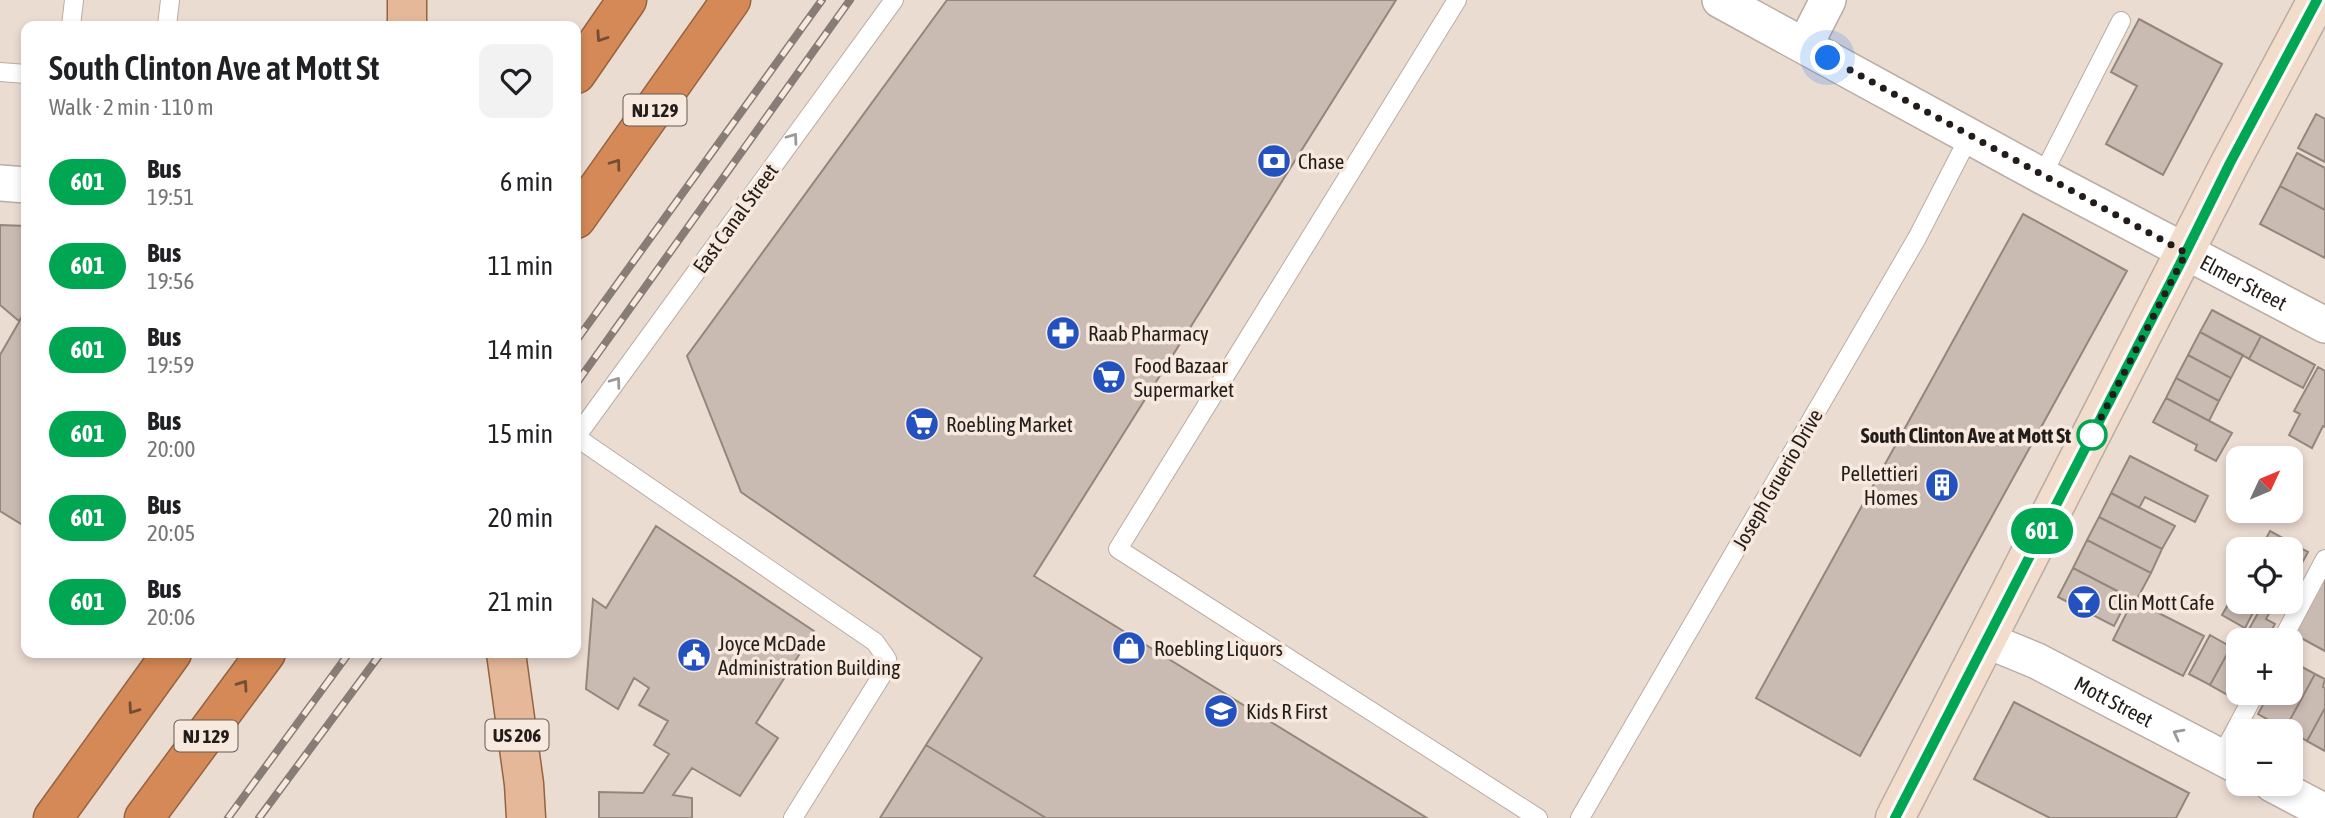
<!DOCTYPE html>
<html lang="en">
<head>
<meta charset="utf-8">
<style>
  :root { --surface:#fff; --page:#f2f2f2; --text:#202124; --muted:#757577 }
  body { margin:0; font-family:"Asap Condensed",sans-serif; background:var(--page); color:var(--text); height:100vh; display:flex; flex-direction:column; font-size:26px; white-space:nowrap }
  * { box-sizing:border-box; margin:0 }
  p { font-size:23px; color:var(--muted) }
  .icon { flex:none; width:38px; height:38px; fill:none; stroke:currentColor; stroke-width:2; stroke-linecap:round; stroke-linejoin:round }
  .map { position:relative; flex:1; overflow:hidden }
  .sheet { position:absolute; left:21px; top:21px; width:560px; height:637px; display:flex; flex-direction:column; background:var(--surface); border-radius:14px; box-shadow:0 4px 10px #0003 }
  .sheet>* { flex:none }
  .badge { padding:0 14px; border-radius:23px; font-size:24px; line-height:46px }
  .needle { width:46px; rotate:46deg }
  .buttons { position:absolute; left:2226px; top:446px; display:grid; gap:14px }
  .buttons a { display:grid; place-items:center; width:77px; height:77px; border-radius:14px; background:var(--surface); box-shadow:0 4px 10px #0003; font-size:35px }
  .you { position:absolute; width:35px; height:35px; margin:-18px; border:5px solid #fff; border-radius:50%; background:#1a73e8; box-shadow:0 0 0 10px #1a73e833 }
  .map>.badge { position:absolute; translate:-50% -50%; box-shadow:0 0 0 4px #fff }
  .round { display:grid; place-items:center; flex:none; width:74px; height:74px; border-radius:14px; background:var(--page) }
  .summary { display:flex; align-items:center; justify-content:space-between; height:119px; padding:0 28px }
  h1 { font-size:33px; font-weight:600; line-height:52px }
  ul { padding:0; list-style:none }
  li { display:flex; align-items:center; gap:21px; height:84px; padding:0 28px }
  li div { flex:1 }
  li b { display:block; font-size:26px }
  li em { font-style:normal }
  li .badge { min-width:77px; font-weight:700; text-align:center }
  .map>svg:first-child { display:block }
</style>
</head>
<body>
<div class="map">
<svg width="2325" height="818" viewBox="0 0 2325 818">
  <rect width="100%" height="100%" fill="#ebdcd2"/>
  <!-- building -->
  <path fill="#cabbb2" stroke="#94867d" stroke-width="2" d="M 947,0 L 1396,0 L 1034,576 L 1427,818 L 1046,818 L 926,745 L 982,658 L 741,492 L 687,356 Z
    M 2139,19 L 2222,64 L 2163,175 L 2106,144 L 2137,86 L 2111,72 Z
    M 2316,114 L 2325,119 L 2325,162 L 2298,148 Z
    M 2297,153 L 2325,168 L 2325,210 L 2280,186 Z
    M 2280,186 L 2325,210 L 2325,258 L 2260,224 Z
    M 2023,214 L 2127,271 L 1860,756 L 1756,698 Z
    M 0,225 L 26,226 L 26,310 L 19,321 L 0,305 Z
    M 26,310 L 26,527 L 0,511 L 0,355 Z
    M 2212,310 L 2261,336 L 2249,359 L 2200,332 Z
    M 2200,332 L 2243,355 L 2231,378 L 2188,355 Z
    M 2261,336 L 2315,365 L 2303,388 L 2249,359 Z
    M 2188,355 L 2231,378 L 2219,401 L 2176,378 Z
    M 2318,367 L 2325,371 L 2325,427 L 2323,426 L 2312,448 L 2289,435 L 2300,414 L 2294,411 Z
    M 2176,378 L 2219,401 L 2209,421 L 2166,398 Z
    M 2166,398 L 2232,433 L 2216,461 L 2195,450 L 2197,445 L 2153,422 Z
    M 2130,456 L 2208,496 L 2195,522 L 2145,497 L 2139,508 L 2111,493 Z
    M 2111,493 L 2175,526 L 2162,549 L 2099,517 Z
    M 2099,517 L 2162,549 L 2151,573 L 2087,540 Z
    M 656,526 L 814,631 L 756,723 L 778,738 L 740,796 L 692,768 L 673,795 L 692,798 L 692,818 L 599,818 L 599,792 L 643,793 L 669,754 L 654,745 L 668,721 L 639,705 L 649,688 L 634,678 L 618,709 L 586,689 L 593,599 L 606,608 Z
    M 2270,531 L 2308,552 L 2291,583 L 2291,550 L 2260,550 Z
    M 2087,540 L 2151,573 L 2136,601 L 2073,568 Z
    M 2325,567 L 2325,651 L 2290,632 Z
    M 2073,568 L 2129,597 L 2114,626 L 2058,597 Z
    M 2233,596 L 2238,599 L 2238,602 L 2244,602 L 2255,609 L 2245,628 L 2222,615 Z
    M 2133,600 L 2204,636 L 2183,676 L 2113,640 Z
    M 2264,602 L 2273,606 L 2266,619 L 2275,624 L 2266,640 L 2243,640 Z
    M 2210,635 L 2231,647 L 2210,685 L 2189,674 Z
    M 2231,647 L 2238,650 L 2238,693 L 2235,699 L 2210,685 Z
    M 2291,661 L 2315,674 L 2285,729 L 2258,714 L 2269,693 L 2291,693 Z
    M 2315,674 L 2325,679 L 2323,687 L 2325,688 L 2325,708 L 2307,741 L 2285,729 Z
    M 2014,702 L 2189,793 L 2176,818 L 2050,818 L 1974,779 Z
    M 2325,708 L 2325,751 L 2307,741 Z
    M 926,745 L 1046,818 L 880,818 Z"/>
  <g fill="none" stroke-linecap="round" stroke-linejoin="round">
    <!-- lane casing -->
    <g stroke="#bbaca3" stroke-width="20">
      <path id="lane" d="M 1457,0 L 1118,549 L 1538,818
        M 71,26 L 74,0
        M 167,26 L 170,0
        M 0,72 L 26,74
        M 2042,176 L 2121,21
        M 2282,640 L 2325,559
        M 2221,757 L 2255,693
        M 793,818 L 884,672 L 887,659 L 875,642 L 576,437 L 894,0
        M 1580,818 L 1917,238 L 1969,137"/>
    </g>
    <!-- street casing -->
    <g stroke="#bbaca3" stroke-width="38">
      <g id="street">
        <path id="s1" d="M 1720,0 L 2042,176 L 2325,325"/>
        <path d="M 1805,45 L 1828,0"/>
        <path d="M 0,183 L 26,185"/>
        <path id="s2" d="M 1986,640 L 2037,661 L 2238,766"/>
        <path d="M 2272,784 L 2325,812"/>
      </g>
    </g>
    <!-- secondary casing -->
    <g stroke="#bbaca3" stroke-width="41">
      <path id="secondary" d="M 1895,818 L 2230,163 L 2317,0"/>
    </g>
    <!-- primary casing -->
    <g stroke="#966341" stroke-width="41">
      <path id="primary" d="M 407,26 L 407,0
        M 506,653 L 524,784 L 526,818"/>
    </g>
    <!-- highway casing -->
    <g stroke="#966341" stroke-width="41">
      <path id="highway" d="M 576,74 L 627,0
        M 576,219 L 731,0
        M 53,818 L 172,653
        M 144,818 L 266,653"/>
    </g>
    <!-- lane -->
    <use href="#lane" stroke="#fff" stroke-width="18"/>
    <!-- street -->
    <use href="#street" stroke="#fff" stroke-width="35"/>
    <!-- secondary -->
    <use href="#secondary" stroke="#f2dccc" stroke-width="38"/>
    <!-- primary -->
    <use href="#primary" stroke="#e6b89a" stroke-width="38"/>
    <!-- highway -->
    <use href="#highway" stroke="#d58956" stroke-width="38"/>
    <!-- rail casing -->
    <g stroke="#877d76" stroke-width="8">
      <path id="rail" d="M 576,341 L 822,0
        M 576,384 L 850,0
        M 228,818 L 349,653
        M 259,818 L 381,653"/>
    </g>
    <!-- rail -->
    <use href="#rail" stroke="#f8e9df" stroke-width="5" stroke-dasharray="16" stroke-linecap="butt"/>
  </g>
  <!-- one-way arrows -->
  <defs><path id="oneway-chevron" d="M-2-3.5L2.5 0L-2 3.5" fill="none" stroke-width="1.6" stroke-linecap="round" stroke-linejoin="round" transform="scale(1.75)"/></defs>
  <g stroke="#734e35">
    <use href="#oneway-chevron" transform="translate(601 37) rotate(124)"/>
    <use href="#oneway-chevron" transform="translate(616 164) rotate(-54)"/>
    <use href="#oneway-chevron" transform="translate(243 685) rotate(-55)"/>
    <use href="#oneway-chevron" transform="translate(133 709) rotate(125)"/>
  </g>
  <g stroke="#9c9998">
    <use href="#oneway-chevron" transform="translate(793 138) rotate(-54)"/>
    <use href="#oneway-chevron" transform="translate(616 382) rotate(-54)"/>
    <use href="#oneway-chevron" transform="translate(2178 734) rotate(-152)"/>
  </g>
  <g fill="none" stroke-linecap="round" stroke-linejoin="round">
    <!-- line casing -->
    <g stroke="#fff" stroke-width="16">
      <path id="line" d="M 1895,818 L 2179,266 L 2230,163 L 2317,0"/>
    </g>
    <!-- line -->
    <use href="#line" stroke="#00a651" stroke-width="10"/>
    <!-- walk -->
    <path stroke="#221d1a" stroke-width="7" stroke-dasharray="0 12.6" d="M 1828,58 L 2186,253 L 2092,435"/>
  </g>
  <!-- icons -->
  <defs>
    <g id="bank-disc" transform="scale(1.75)"><circle r="9.5" fill="#2351bf" stroke="#f8e9df"/><path d="M-6-4H6V4H-6ZM0-2.3a2.3 2.3 0 1 0 0 4.6a2.3 2.3 0 1 0 0-4.6Z" fill="#fff"/></g>
    <g id="pharmacy-disc" transform="scale(1.75)"><circle r="9.5" fill="#2351bf" stroke="#f8e9df"/><path d="M-2-6h4v4h4v4h-4v4h-4v-4h-4v-4h4Z" fill="#fff"/></g>
    <g id="supermarket-disc" transform="scale(1.75)"><circle r="9.5" fill="#2351bf" stroke="#f8e9df"/><path d="M-6-5.5h2.5l.6 2H6L4.5 2H-2.5L-4.4-4H-6ZM-1.5 3.2a1.3 1.3 0 1 0 .1 0ZM3 3.2a1.3 1.3 0 1 0 .1 0Z" fill="#fff"/></g>
    <g id="building-disc" transform="scale(1.75)"><circle r="9.5" fill="#2351bf" stroke="#f8e9df"/><path d="M-4-6H4V6H1V3H-1V6H-4ZM-2.5-4.3h1.7v1.8h-1.7ZM.8-4.3h1.7v1.8H.8ZM-2.5-1h1.7V.8h-1.7ZM.8-1h1.7V.8H.8Z" fill="#fff"/></g>
    <g id="bar-disc" transform="scale(1.75)"><circle r="9.5" fill="#2351bf" stroke="#f8e9df"/><path d="M-6-5H6L.8 .8V4.5H3.5V6h-7V4.5H-.8V.8Z" fill="#fff"/></g>
    <g id="shop-disc" transform="scale(1.75)"><circle r="9.5" fill="#2351bf" stroke="#f8e9df"/><path d="M-5-2.5h2.3a2.7 3.5 0 0 1 5.4 0H5L5.5 6h-11ZM-1.5-2.5h3a1.5 2.3 0 0 0-3 0Z" fill="#fff"/></g>
    <g id="civic-disc" transform="scale(1.75)"><circle r="9.5" fill="#2351bf" stroke="#f8e9df"/><path d="M-.6-6.5H3V-4.5H.6V-3L4-1V1h2V6H-6V1h2V-1L-.6-3ZM-1.2 2.5V6h2.4V2.5Z" fill="#fff"/></g>
    <g id="school-disc" transform="scale(1.75)"><circle r="9.5" fill="#2351bf" stroke="#f8e9df"/><path d="M0-5L7-2L0 1L-7-2ZM-4 1L0 2.5L4 1V4Q0 6-4 4Z" fill="#fff"/></g>
  </defs>
  <g fill-rule="evenodd">
    <use href="#bank-disc" x="1274" y="161"/>
    <use href="#pharmacy-disc" x="1063" y="333"/>
    <use href="#supermarket-disc" x="1109" y="377"/>
    <use href="#supermarket-disc" x="922" y="424"/>
    <use href="#building-disc" x="1942" y="485"/>
    <use href="#bar-disc" x="2084" y="602"/>
    <use href="#shop-disc" x="1129" y="648"/>
    <use href="#civic-disc" x="694" y="655"/>
    <use href="#school-disc" x="1221" y="711"/>
  </g>
  <!-- markers -->
  <circle fill="#fff" stroke="#00a651" stroke-width="3.5" cx="2092" cy="435" r="14"/>
  <g text-anchor="middle" dominant-baseline="central" stroke-width="7" stroke-linejoin="round" paint-order="stroke">
    <!-- shield labels -->
    <g fill="#f8e9df" stroke="#625a55" stroke-width="2">
      <rect x="623.5" y="94.5" width="63" height="31" rx="5"/>
      <rect x="485.5" y="719.5" width="63" height="31" rx="5"/>
      <rect x="174.5" y="720.5" width="63" height="31" rx="5"/>
    </g>
    <g font-size="19" font-weight="bold" fill="#221d1a">
      <text x="655" y="110">NJ 129</text>
      <text x="517" y="735">US 206</text>
      <text x="206" y="736">NJ 129</text>
    </g>
    <!-- poi labels -->
    <g font-size="21" fill="#221d1a" stroke="#f8e9df" text-anchor="start">
      <text x="1298" y="161">Chase</text>
      <text x="1088" y="333">Raab Pharmacy</text>
      <text x="1134" y="365">Food Bazaar<tspan x="1134" dy="24">Supermarket</tspan></text>
      <text x="946" y="424">Roebling Market</text>
      <text x="1918" y="473" text-anchor="end">Pellettieri<tspan x="1918" dy="24">Homes</tspan></text>
      <text x="2108" y="602">Clin Mott Cafe</text>
      <text x="718" y="643">Joyce McDade<tspan x="718" dy="24">Administration Building</tspan></text>
      <text x="1154" y="648">Roebling Liquors</text>
      <text x="1246" y="711">Kids R First</text>
    </g>
    <!-- street labels -->
    <g font-size="21" fill="#221d1a" stroke="#f8e9df">
      <text transform="translate(735 218) rotate(-54)">East Canal Street</text>
      <text stroke="none"><textPath href="#s1" startOffset="595">Elmer Street</textPath></text>
      <text transform="translate(1777 479) rotate(-60)">Joseph Gruerio Drive</text>
      <text stroke="none"><textPath href="#s2" startOffset="142">Mott Street</textPath></text>
    </g>
    <!-- stop labels -->
    <g font-size="21" font-weight="bold" fill="#221d1a" stroke="#f8e9df" text-anchor="end">
      <text x="2071" y="435">South Clinton Ave at Mott St</text>
    </g>
  </g>
</svg>
<div class="buttons">
<a><svg class="needle" viewBox="-14 -14 28 28"><path d="M0-13l5 13h-10z" fill="#e53935"/><path d="M0 13l5-13h-10z" fill="#757577"/></svg></a>
<a><svg class="icon" aria-label="locate" viewBox="0 0 24 24"><circle cx="12" cy="12" r="6"/><path d="M12 2v4M12 18v4M2 12h4M18 12h4"/></svg></a>
<a>+</a>
<a>−</a>
</div>
<div class="you" style="left:1828px;top:58px"></div>
<b class="badge" style="left:2042px;top:531px;background:#00a651;color:#fff">601</b>
<section class="sheet">
<div class="summary"><div><h1>South Clinton Ave at Mott St</h1><p>Walk · 2 min · 110 m</p></div><a class="round"><svg class="icon" aria-label="heart" viewBox="0 0 24 24"><path d="M12 20l-8-8c-3-5 5-10 8-4 3-6 11-1 8 4z"/></svg></a></div>
<ul>
<li><span class="badge" style="background:#00a651;color:#fff">601</span><div><b>Bus</b><p>19:51</p></div><em>6 min</em></li>
<li><span class="badge" style="background:#00a651;color:#fff">601</span><div><b>Bus</b><p>19:56</p></div><em>11 min</em></li>
<li><span class="badge" style="background:#00a651;color:#fff">601</span><div><b>Bus</b><p>19:59</p></div><em>14 min</em></li>
<li><span class="badge" style="background:#00a651;color:#fff">601</span><div><b>Bus</b><p>20:00</p></div><em>15 min</em></li>
<li><span class="badge" style="background:#00a651;color:#fff">601</span><div><b>Bus</b><p>20:05</p></div><em>20 min</em></li>
<li><span class="badge" style="background:#00a651;color:#fff">601</span><div><b>Bus</b><p>20:06</p></div><em>21 min</em></li>
</ul>
</section>
</div>
</body>
</html>
